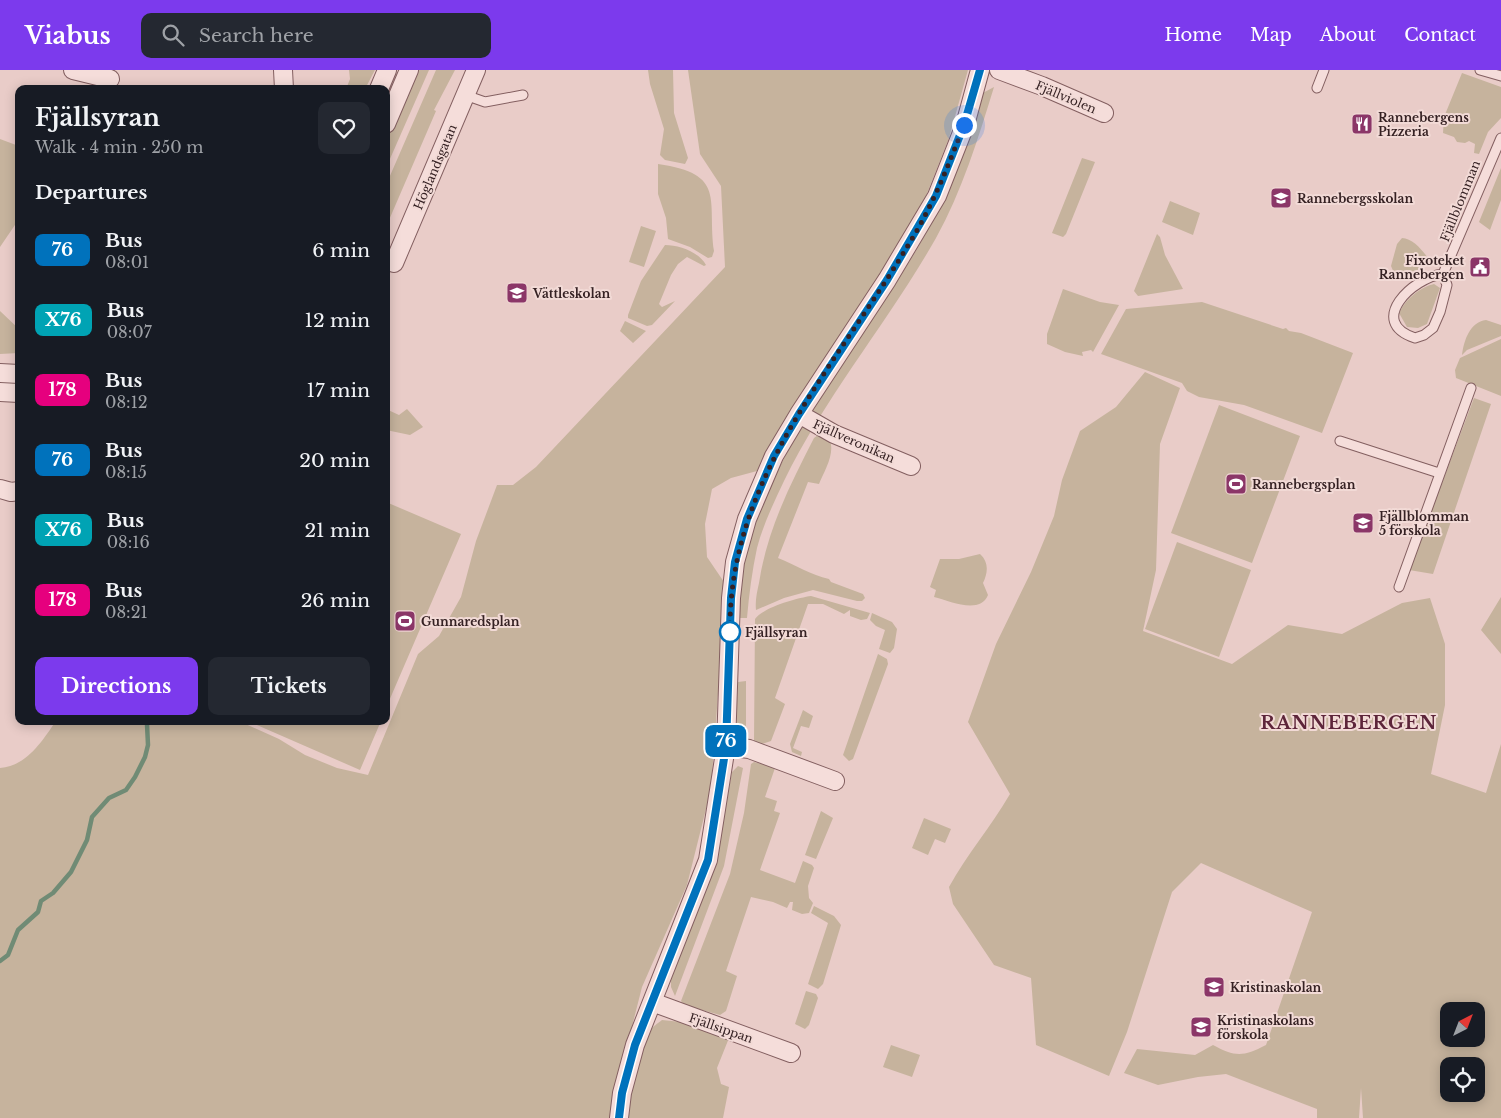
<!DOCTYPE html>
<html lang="en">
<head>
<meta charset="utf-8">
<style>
  :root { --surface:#171b24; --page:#242831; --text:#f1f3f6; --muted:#9ea1a6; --accent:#7c3aed }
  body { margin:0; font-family:"Libre Baskerville",serif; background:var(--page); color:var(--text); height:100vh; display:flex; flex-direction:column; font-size:19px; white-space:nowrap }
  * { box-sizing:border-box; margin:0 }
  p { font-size:16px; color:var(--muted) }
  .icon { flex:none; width:28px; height:28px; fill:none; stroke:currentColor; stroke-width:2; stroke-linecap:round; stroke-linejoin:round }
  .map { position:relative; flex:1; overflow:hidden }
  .sheet { position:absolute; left:15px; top:15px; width:375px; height:640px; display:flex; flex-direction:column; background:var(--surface); border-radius:10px; box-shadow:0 2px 12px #0003 }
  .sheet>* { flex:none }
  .badge { padding:0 10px; border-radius:8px; font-size:18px; line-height:32px }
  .needle { width:32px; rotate:42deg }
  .fabs { position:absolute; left:1440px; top:932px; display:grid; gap:10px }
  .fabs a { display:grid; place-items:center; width:45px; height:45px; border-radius:10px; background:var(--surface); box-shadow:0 2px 12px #0003; font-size:25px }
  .you { position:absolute; width:25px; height:25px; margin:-12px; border:4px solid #fff; border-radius:50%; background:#1a73e8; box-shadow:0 0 0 8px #1a73e833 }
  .map>.badge { position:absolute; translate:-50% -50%; box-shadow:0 0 0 2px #fff }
  h2 { padding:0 20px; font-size:19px; line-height:45px }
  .round { display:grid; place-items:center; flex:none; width:52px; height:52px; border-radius:10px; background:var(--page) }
  .headline { display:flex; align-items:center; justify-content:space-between; height:85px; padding:0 20px }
  h1 { font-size:24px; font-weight:700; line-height:38px }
  .button { display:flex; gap:10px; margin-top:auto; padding:10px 20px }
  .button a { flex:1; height:58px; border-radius:10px; background:var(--accent); color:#fff; font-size:20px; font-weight:700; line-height:58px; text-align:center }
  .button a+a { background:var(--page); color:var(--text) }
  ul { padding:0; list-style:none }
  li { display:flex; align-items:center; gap:15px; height:70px; padding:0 20px }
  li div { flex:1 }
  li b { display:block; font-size:19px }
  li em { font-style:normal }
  li .badge { min-width:55px; font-weight:700; text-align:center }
  header { display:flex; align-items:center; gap:30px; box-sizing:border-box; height:70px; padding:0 25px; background:var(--accent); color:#fff }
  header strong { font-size:24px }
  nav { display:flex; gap:28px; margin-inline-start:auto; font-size:18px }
  .search { width:350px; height:45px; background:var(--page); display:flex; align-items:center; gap:12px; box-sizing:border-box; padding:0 18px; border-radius:10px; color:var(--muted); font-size:19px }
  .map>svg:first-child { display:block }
</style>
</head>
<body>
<header>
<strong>Viabus</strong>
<div class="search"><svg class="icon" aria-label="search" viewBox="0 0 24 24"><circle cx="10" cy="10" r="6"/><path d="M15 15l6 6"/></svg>Search here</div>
<nav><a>Home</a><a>Map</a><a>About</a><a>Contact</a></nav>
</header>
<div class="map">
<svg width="1501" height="1048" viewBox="0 0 1501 1048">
  <rect width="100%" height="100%" fill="#e9ccc8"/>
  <!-- green -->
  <path fill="#c6b39d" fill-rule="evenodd" d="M 349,0 L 375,0 L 365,19 L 346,19 L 350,9 Z
    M 417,0 L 429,0 L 386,98 L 386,70 Z
    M 436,0 L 455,0 L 434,40 L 436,41 L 386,157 L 386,115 Z
    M 648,0 L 673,0 L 674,43 L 688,88 L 685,94 L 665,90 L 660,85 L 664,59 L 650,14 Z
    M 688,0 L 968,0 L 949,68 L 907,174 L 827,290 L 757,401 L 731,408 L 712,419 L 705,454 L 707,487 L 726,515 L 711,719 L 687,815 L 642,917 L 620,1004 L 615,1048 L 0,1048 L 0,698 C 27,696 42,671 56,651 L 239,651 L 279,669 L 305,685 L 337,698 L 368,705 L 418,584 L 439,566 L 461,527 L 476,471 L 497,415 L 513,415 L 536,397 L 725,197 L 721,116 L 700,84 Z
    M 1462,3 L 1501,17 L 1501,48 L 1488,62 L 1479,84 L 1474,83 L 1475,74 L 1469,71 L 1465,73 L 1457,72 L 1454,67 L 1443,63 L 1444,47 Z
    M 994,17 C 978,69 962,121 936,168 C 889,251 826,325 784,411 C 774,432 763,455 757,478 C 752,501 749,525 747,548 L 739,548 C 740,528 740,504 745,484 C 778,369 853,284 914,184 C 945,134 964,80 981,24 Z
    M 0,69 L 16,75 L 19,80 L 19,149 L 0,177 Z
    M 1082,88 L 1095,92 L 1066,164 L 1063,167 L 1052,163 Z
    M 658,94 C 727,104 707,129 714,181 L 712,187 L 708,188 L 690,177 L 668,169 L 666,148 L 658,124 Z
    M 1501,98 L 1501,130 L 1490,160 L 1479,152 Z
    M 1170,131 L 1200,143 L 1193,165 L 1162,152 Z
    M 641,156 L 656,161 L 644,197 L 629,192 Z
    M 1157,164 L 1160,167 L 1165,185 L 1183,219 L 1138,226 L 1134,221 Z
    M 1402,168 C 1413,168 1424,182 1430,191 C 1420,198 1406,212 1394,203 L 1391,196 L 1397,174 Z
    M 665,175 C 679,175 699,182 706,195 L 704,196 L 687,187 L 678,194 L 671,205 L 659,234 L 662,237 L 675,231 L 652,255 L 647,256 L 628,248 L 628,245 L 641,211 Z
    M 1434,214 L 1440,218 L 1427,254 L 1418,258 L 1407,257 L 1399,243 C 1405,230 1420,217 1434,214 Z
    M 1063,219 L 1100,232 L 1119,235 L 1093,282 L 1091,280 L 1082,282 L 1083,286 L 1065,282 L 1047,274 L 1047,264 Z
    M 1202,232 L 1283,259 L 1286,258 L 1289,261 L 1301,263 L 1353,283 L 1322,363 L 1244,335 L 1199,327 L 1187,321 L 1182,313 L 1101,284 L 1126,239 Z
    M 0,241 L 19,259 L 19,283 L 0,284 Z
    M 1486,250 L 1501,255 L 1501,266 L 1467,280 L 1462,285 C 1464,270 1470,252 1486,250 Z
    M 625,251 L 646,261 L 633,273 L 620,261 Z
    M 1501,269 L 1501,326 L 1456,308 L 1455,300 L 1460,288 Z
    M 1145,302 L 1180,318 L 1160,374 L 1156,500 L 1143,561 L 1232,594 L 1288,555 L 1342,564 L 1402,533 L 1430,528 L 1445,574 L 1445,635 L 1431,704 L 1486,723 L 1501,674 L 1501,1048 L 1363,1048 L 1361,1018 L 1359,1048 L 1317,1048 L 1317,1039 L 1226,1004 L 1198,1007 L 1158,1015 L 1124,1003 L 1137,979 L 1195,985 L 1213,975 C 1235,987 1243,987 1266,975 L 1312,842 L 1201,793 L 1172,822 L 1127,962 L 1109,1006 L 1036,975 L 1031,908 L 994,895 L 953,834 L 949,817 C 967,784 991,757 1010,724 L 968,652 L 996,574 L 1031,502 L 1054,446 L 1062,410 L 1080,361 L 1116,337 ZM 1476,941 L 1476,969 L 1449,969 L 1449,941 ZM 1449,996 L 1476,996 L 1476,1024 L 1449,1024 Z
    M 1474,328 L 1491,334 L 1433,504 L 1409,500 Z
    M 1219,335 L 1300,366 L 1252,493 L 1171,463 Z
    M 386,339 L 399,345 L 407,339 L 423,357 L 410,365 L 386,360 Z
    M 818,365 L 830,371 C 835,384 824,402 819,414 L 808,412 L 778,488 C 796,495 811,505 829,509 L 831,512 L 863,524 L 865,528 L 862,531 L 857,531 L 813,520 L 784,528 L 756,540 C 755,531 757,522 759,513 C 767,460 790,415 814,368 Z
    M 386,432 L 461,464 L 386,638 Z
    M 1177,472 L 1251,500 L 1219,587 L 1145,559 Z
    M 980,484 C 989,492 988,503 983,513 L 988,525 C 980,545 950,531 934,527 L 936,520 L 930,517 L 940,489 L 959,489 Z
    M 811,526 L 870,543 L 867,549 L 861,550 L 850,546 L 850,540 L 844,544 L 823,534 L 808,534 L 775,628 L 785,634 L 771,671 L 759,675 L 754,671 L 755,549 C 764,537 797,528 811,526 Z
    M 1501,527 L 1501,584 L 1481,560 Z
    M 872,543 L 892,552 L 897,559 L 894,578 L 890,583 L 879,579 L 885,560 L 876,556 L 870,550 Z
    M 878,584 L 887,589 L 888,594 L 853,689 L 849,691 L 843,685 Z
    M 746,611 L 746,662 L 739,658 L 736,649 L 738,612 Z
    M 803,640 L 813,646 L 809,658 L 801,656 L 793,678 L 802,682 L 801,686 L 792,682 L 790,674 Z
    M 248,651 L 381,651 L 360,700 Z
    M 754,692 L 775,698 L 765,727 L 777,731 L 774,741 L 780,743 L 760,800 L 795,813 L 803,791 L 812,795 L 814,798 L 808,816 L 809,828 L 813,833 L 809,843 L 802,844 L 792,840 L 793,832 L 790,832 L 787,838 L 773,832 L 751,827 L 726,901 L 737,906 L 726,941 L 720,945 L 684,935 L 681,931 L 730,804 L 744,743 L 751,694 Z
    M 738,696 L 743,698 L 724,796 L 675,926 L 671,917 L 671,907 L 715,795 L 732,702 Z
    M 821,741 L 833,748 L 816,789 L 805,785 Z
    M 924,748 L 951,759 L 945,773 L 935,769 L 928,785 L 912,778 Z
    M 814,836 L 834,846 L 841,855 L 823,914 L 818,919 L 808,914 L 828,853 L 811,843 Z
    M 806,921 L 816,924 L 818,928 L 809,955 L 805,959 L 795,954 Z
    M 662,950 L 681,952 L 729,968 L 717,998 L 721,1014 L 729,1017 L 723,1048 L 629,1048 C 630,1025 638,981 650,961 C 652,957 658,953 662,950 Z
    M 891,975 L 920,985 L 912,1007 L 883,997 Z"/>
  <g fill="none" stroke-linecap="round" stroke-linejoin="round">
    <!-- stream -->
    <path stroke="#708b75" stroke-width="4.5" d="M 0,891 L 8,885 L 18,860 L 38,842 L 41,831 L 53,823 L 71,802 L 87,770 L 92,747 L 109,728 L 126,720 L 135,707 L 145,687 L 148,675 L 147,654 L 149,651"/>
    <!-- lane casing -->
    <g stroke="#835f60" stroke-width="11">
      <path id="lane" d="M 1480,0 L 1501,6
        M 1317,18 L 1324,0
        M 465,25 L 485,32 L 523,25
        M 1443,204 C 1413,207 1366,252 1415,268 L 1424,265 L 1433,258 L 1440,242 L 1447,215 L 1443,204 L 1501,68
        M 1340,371 L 1439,403
        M 1399,517 L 1471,318"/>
    </g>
    <!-- street casing -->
    <g stroke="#835f60" stroke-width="20">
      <path id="street" d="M 73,0 L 110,9
        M 283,0 L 284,19
        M 999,0 L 1042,16 L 1104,43
        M 379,19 L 387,0
        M 386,54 L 409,0
        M 394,193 L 476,0
        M 0,303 L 19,304
        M 0,322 L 19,323
        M 799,344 L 834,364 L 911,396
        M 0,419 L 11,422 L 19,421
        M 726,676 L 749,679 L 835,711
        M 652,932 L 791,983
        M 619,1048 L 622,1023 L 635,975 L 708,790 L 726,676 L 731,528 L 735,492 L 747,449 L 774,386 L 799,344 L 887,210 L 937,126 L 965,55 L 980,0"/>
    </g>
    <!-- lane -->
    <use href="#lane" stroke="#f5ddda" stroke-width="9"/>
    <!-- street -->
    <use href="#street" stroke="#f5ddda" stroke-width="18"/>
  </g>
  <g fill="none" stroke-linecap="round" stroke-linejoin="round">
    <!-- line casing -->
    <g stroke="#fff" stroke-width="11">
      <path id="line" d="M 619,1048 L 622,1023 L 635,975 L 708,790 L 726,676 L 731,528 L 735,492 L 747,449 L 774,386 L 799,344 L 887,210 L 936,126 L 964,55 L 980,0"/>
    </g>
    <!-- line -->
    <use href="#line" stroke="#0072bc" stroke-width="8"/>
    <!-- walk -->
    <path stroke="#352123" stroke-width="5" stroke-dasharray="0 9" d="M 730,562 C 728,408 836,297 910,172 C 933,135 948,96 964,55"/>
  </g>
  <!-- icons -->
  <defs>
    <g id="restaurant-square" transform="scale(1.125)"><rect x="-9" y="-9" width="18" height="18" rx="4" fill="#8b3668" stroke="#f2dad6"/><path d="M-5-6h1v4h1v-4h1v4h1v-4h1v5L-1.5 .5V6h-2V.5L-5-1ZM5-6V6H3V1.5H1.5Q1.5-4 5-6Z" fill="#fff"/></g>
    <g id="school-square" transform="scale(1.125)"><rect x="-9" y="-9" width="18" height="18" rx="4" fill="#8b3668" stroke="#f2dad6"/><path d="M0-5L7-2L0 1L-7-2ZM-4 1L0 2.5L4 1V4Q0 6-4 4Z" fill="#fff"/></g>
    <g id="civic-square" transform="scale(1.125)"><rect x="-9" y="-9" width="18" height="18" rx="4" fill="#8b3668" stroke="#f2dad6"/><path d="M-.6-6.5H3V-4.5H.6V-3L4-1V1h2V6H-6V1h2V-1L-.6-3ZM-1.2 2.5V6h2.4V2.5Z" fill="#fff"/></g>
    <g id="stadium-square" transform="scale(1.125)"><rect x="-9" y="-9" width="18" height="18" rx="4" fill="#8b3668" stroke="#f2dad6"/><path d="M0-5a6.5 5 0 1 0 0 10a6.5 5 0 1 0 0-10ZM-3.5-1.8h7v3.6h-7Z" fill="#fff"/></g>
  </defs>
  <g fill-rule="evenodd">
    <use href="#restaurant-square" x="1362" y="54"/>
    <use href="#school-square" x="1281" y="128"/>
    <use href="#civic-square" x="1480" y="197"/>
    <use href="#school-square" x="517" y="223"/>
    <use href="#stadium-square" x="1236" y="414"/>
    <use href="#school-square" x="1363" y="453"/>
    <use href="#stadium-square" x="405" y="551"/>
    <use href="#school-square" x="1214" y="917"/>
    <use href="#school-square" x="1201" y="957"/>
  </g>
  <!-- markers -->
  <circle fill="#fff" stroke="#0072bc" stroke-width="2.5" cx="730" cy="562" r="10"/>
  <g text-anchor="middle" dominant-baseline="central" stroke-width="4" stroke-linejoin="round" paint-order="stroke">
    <!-- street labels -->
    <g font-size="12" fill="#352123" stroke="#f2dad6">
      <text transform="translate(1066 27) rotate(23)">Fjällviolen</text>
      <text transform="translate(435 97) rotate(-67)">Höglandsgatan</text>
      <text transform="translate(1460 131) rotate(-68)">Fjällblomman</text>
      <text transform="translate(854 371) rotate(24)">Fjällveronikan</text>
      <text transform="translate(721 958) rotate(19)">Fjällsippan</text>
    </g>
    <!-- poi labels -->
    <g font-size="12" font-weight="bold" fill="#352123" stroke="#f2dad6" text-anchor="start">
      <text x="1378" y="47">Rannebergens<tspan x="1378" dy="14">Pizzeria</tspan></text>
      <text x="1297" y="128">Rannebergsskolan</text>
      <text x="1464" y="190" text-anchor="end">Fixoteket<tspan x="1464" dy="14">Rannebergen</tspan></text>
      <text x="533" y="223">Vättleskolan</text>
      <text x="1252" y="414">Rannebergsplan</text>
      <text x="1379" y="446">Fjällblomman<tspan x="1379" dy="14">5 förskola</tspan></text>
      <text x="421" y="551">Gunnaredsplan</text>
      <text x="1230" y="917">Kristinaskolan</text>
      <text x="1217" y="950">Kristinaskolans<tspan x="1217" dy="14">förskola</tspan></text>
    </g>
    <!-- stop labels -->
    <g font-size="12" font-weight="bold" fill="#352123" stroke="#f2dad6" text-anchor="start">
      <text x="745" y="562">Fjällsyran</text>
    </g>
    <!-- district labels -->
    <g font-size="18" font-weight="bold" letter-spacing="1" fill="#5d253a" stroke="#f2dad6">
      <text x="1349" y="653">RANNEBERGEN</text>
    </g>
  </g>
</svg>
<div class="fabs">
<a><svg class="needle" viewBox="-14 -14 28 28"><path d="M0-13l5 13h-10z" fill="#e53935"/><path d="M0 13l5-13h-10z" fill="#9ea1a6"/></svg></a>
<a><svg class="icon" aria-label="locate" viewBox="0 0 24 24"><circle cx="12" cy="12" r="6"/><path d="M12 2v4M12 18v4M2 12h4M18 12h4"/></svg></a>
</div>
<div class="you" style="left:964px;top:55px"></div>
<b class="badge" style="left:726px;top:671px;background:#0072bc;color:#fff">76</b>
<section class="sheet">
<div class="headline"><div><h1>Fjällsyran</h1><p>Walk · 4 min · 250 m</p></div><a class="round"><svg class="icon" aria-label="heart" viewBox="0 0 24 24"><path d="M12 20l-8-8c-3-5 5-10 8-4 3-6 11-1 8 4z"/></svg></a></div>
<h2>Departures</h2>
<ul>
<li><span class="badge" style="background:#0072bc;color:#fff">76</span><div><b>Bus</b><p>08:01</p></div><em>6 min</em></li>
<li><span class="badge" style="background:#00a3b4;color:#fff">X76</span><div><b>Bus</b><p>08:07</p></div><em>12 min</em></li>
<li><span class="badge" style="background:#e6007e;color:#fff">178</span><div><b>Bus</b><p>08:12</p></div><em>17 min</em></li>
<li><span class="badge" style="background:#0072bc;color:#fff">76</span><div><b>Bus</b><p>08:15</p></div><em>20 min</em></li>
<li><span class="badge" style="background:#00a3b4;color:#fff">X76</span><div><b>Bus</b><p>08:16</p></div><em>21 min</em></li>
<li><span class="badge" style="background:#e6007e;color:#fff">178</span><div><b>Bus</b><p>08:21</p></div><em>26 min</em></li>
</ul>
<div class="button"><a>Directions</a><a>Tickets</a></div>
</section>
</div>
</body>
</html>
